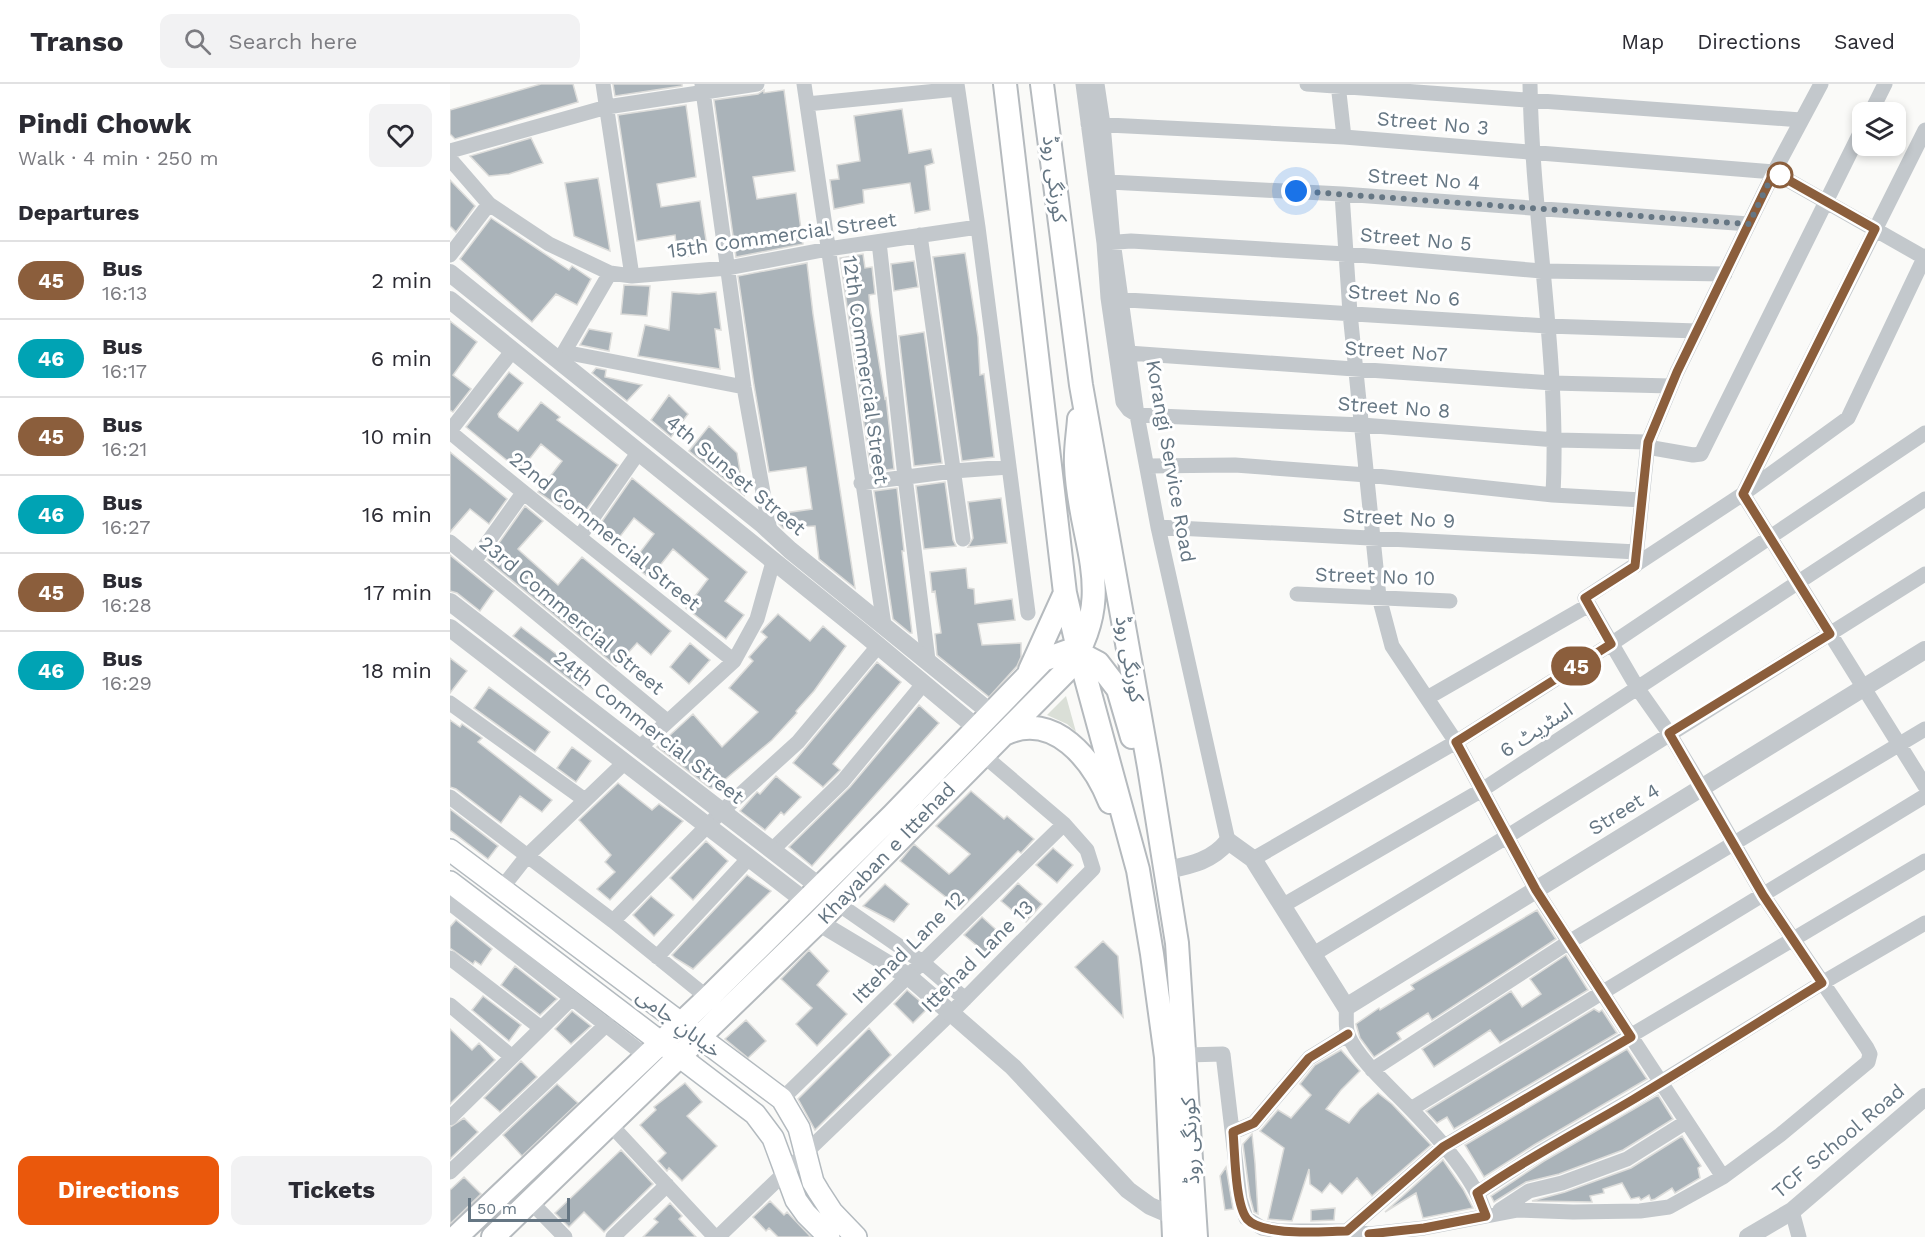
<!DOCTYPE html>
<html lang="en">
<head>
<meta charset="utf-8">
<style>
  :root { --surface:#fff; --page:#f2f2f3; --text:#2b2b33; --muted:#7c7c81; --line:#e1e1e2; --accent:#ea580c }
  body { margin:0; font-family:"Work Sans","Noto Sans Arabic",sans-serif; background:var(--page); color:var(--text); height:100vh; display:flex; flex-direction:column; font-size:22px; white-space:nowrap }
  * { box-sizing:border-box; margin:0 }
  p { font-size:20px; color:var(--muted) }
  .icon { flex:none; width:33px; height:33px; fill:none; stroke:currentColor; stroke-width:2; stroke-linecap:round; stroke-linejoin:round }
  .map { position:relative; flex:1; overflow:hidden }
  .sheet { display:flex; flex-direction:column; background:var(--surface); width:450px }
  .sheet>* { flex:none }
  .badge { padding:0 12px; border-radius:20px; font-size:21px; line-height:39px }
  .tools { position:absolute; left:1402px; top:18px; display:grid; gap:12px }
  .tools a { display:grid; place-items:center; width:54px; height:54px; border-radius:12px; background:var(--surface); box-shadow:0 3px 9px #0003; font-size:30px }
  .scale { position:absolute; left:18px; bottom:15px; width:102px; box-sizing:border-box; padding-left:6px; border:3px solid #657683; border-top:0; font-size:16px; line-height:21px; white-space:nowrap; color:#657683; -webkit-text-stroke:4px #fff; paint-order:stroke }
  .you { position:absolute; width:30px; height:30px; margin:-15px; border:4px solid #fff; border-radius:50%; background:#1a73e8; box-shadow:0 0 0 9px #1a73e833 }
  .map>.badge { position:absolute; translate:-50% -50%; box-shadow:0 0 0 3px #fff }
  h2 { padding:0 18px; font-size:22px; line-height:54px }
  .round { display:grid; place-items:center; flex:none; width:63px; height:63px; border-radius:12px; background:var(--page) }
  .headline { display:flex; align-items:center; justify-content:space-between; height:102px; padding:0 18px }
  h1 { font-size:28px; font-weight:700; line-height:45px }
  .action { display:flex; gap:12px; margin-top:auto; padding:12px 18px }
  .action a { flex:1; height:69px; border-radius:12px; background:var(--accent); color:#fff; font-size:24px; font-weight:700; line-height:69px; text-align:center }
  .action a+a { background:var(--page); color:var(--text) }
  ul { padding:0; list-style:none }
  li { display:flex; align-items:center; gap:18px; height:78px; padding:0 18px; border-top:2px solid var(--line) }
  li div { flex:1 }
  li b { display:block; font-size:22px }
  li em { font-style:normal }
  li .badge { min-width:66px; font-weight:700; text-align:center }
  header { display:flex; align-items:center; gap:36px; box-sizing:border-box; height:84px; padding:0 30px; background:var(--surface); border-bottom:2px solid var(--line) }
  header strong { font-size:28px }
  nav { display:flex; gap:33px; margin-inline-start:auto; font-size:21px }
  .search { width:420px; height:54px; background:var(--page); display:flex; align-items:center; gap:15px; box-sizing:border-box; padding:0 21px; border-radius:12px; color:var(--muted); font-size:22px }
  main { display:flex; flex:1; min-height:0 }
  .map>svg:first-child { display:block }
</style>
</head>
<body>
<header>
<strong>Transo</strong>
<div class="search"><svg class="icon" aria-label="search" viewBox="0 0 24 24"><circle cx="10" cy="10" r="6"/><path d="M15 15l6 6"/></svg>Search here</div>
<nav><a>Map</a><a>Directions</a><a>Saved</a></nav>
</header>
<main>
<section class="sheet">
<div class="headline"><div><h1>Pindi Chowk</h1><p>Walk · 4 min · 250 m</p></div><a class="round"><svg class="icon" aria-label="heart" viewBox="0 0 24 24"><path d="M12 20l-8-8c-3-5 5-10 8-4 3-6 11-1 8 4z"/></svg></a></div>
<h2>Departures</h2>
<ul>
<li><span class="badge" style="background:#8b5e3c;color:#fff">45</span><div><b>Bus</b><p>16:13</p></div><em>2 min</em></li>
<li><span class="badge" style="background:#00a3b4;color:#fff">46</span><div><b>Bus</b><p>16:17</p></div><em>6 min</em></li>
<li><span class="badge" style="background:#8b5e3c;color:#fff">45</span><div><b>Bus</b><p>16:21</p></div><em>10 min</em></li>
<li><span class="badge" style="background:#00a3b4;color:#fff">46</span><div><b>Bus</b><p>16:27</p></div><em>16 min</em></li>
<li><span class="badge" style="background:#8b5e3c;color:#fff">45</span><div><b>Bus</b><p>16:28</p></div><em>17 min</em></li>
<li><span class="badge" style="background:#00a3b4;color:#fff">46</span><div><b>Bus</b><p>16:29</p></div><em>18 min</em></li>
</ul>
<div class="action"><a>Directions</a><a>Tickets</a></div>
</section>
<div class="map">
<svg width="1475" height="1153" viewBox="0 0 1475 1153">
  <rect width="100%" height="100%" fill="#fafaf8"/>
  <!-- green -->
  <path fill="#dadfd7" d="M 616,612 L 626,648 L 617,640 L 597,631 Z"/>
  <!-- building -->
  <path fill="#aab3b9" stroke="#dcdcda" stroke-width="1.5" d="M 91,0 L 123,0 L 128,18 L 5,55 L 0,50 L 0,26 Z
    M 163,0 L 232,0 L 232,2 L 165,12 Z
    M 314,6 L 314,9 L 334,6 L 345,87 L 303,93 L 307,115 L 346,109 L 353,160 L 286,173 L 264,16 L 308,10 Z
    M 236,21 L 246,93 L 207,100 L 211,123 L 250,117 L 258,169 L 228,174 L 225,151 L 187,157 L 168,31 Z
    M 452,25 L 459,69 L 481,65 L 484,79 L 475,82 L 480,126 L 465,129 L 460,99 L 413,106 L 414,119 L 384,125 L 380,96 L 389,95 L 387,81 L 410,77 L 404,32 Z
    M 81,54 L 93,79 L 59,90 L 39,92 L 20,72 Z
    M 148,94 L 151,111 L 160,167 L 124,152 L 115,99 Z
    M 0,96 L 25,122 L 6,148 L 0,142 Z
    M 41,134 L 119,186 L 122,182 L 141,195 L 127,221 L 106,210 L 82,238 L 10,175 Z
    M 515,169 L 528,253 L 530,291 L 534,290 L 544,373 L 512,377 L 483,173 Z
    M 413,170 L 415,184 L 422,183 L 425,210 L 419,211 L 420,224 L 435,315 L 436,314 L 444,385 L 421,388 L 390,174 Z
    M 464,177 L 468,203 L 444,207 L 441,180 Z
    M 357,179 L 363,230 L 405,504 L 369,475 L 365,442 L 333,444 L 329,440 L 327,430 L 362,425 L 356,383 L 319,388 L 304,301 L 288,192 Z
    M 174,201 L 200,202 L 197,232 L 171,230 Z
    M 222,208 L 249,210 L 266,208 L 271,246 L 265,245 L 270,285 L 188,272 L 195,241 L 219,246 Z
    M 0,237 L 27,258 L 3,291 L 21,305 L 3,328 L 0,326 Z
    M 139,245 L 162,249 L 159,267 L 130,261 Z
    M 474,248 L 492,379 L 464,382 L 449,252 Z
    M 146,284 L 156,286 L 155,293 L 192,301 L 177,317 L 142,289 Z
    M 59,288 L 73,299 L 48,330 L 49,333 L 68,347 L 91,318 L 110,333 L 107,336 L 168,381 L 129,436 L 88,408 L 112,377 L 91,360 L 70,387 L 16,343 Z
    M 219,311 L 238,330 L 221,353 L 201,336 Z
    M 259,342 L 287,369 L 294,411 L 239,367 Z
    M 0,368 L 57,415 L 39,440 L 20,425 L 0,448 Z
    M 182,394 L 297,488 L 275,517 L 294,531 L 276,555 L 236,524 L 258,495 L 223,465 L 200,494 L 181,480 L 204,450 L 184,434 L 162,463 L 144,449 Z
    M 495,398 L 503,456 L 506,462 L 474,465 L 466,402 Z
    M 447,404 L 454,467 L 452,467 L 462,549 L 460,549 L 443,535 L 424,407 Z
    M 551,414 L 557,459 L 518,463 L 523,454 L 518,418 Z
    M 75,422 L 93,437 L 68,465 L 71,468 L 108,501 L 132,473 L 221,547 L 201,571 L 187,559 L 166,582 L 37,476 Z
    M 0,471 L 44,507 L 30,527 L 7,509 L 0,507 Z
    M 516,484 L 518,504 L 524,505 L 525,520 L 562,515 L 565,536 L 528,540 L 532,561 L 571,559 L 571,573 L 567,582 L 539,613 L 487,571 L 485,550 L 491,549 L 485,507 L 482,508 L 480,488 Z
    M 328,530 L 360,557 L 373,542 L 396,562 L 364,607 L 346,627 L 347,629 L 322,656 L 265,704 L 260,704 L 207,663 L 243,630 L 272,663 L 308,628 L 279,604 L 303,577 L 299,573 L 317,553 L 311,548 Z
    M 71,543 L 140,596 L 133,606 L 63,552 Z
    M 240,559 L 260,576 L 239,600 L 220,583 Z
    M 0,574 L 17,587 L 0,609 Z
    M 427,578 L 451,598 L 383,680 L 390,686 L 373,703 L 343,679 Z
    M 39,603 L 100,648 L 85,668 L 24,624 Z
    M 469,621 L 489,639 L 362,782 L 339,763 L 400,703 Z
    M 0,636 L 10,643 L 12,640 L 32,654 L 28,658 L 102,716 L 92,728 L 70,712 L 51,739 L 6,705 L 0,703 Z
    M 122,663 L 141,677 L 126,698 L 107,684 Z
    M 326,692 L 351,713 L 334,731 L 331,728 L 315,746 L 290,727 L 307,708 L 310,710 Z
    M 168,699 L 202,726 L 209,720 L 233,737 L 160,816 L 147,805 L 165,788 L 155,778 L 161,771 L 129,736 Z
    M 521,707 L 554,735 L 557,732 L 584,755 L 571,769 L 568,767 L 511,825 L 450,777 L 464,760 L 499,790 L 503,787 L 520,770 L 486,742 Z
    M 0,725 L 48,762 L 38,775 L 0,746 Z
    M 256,757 L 278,777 L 243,816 L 220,794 Z
    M 603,764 L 623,781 L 607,799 L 586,781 Z
    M 297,791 L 321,807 L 243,885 L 225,874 L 222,871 Z
    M 568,799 L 592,820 L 576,838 L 551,817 Z
    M 435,800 L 459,820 L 444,838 L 413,822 Z
    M 201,812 L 224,831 L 204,852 L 183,831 Z
    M 1087,826 L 1106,855 L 982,936 L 978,929 L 947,949 L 951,955 L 924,973 L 910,954 L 906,940 L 929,924 L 930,926 L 964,905 L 961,901 Z
    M 532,833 L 553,852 L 537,870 L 514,851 Z
    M 6,836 L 42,865 L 31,881 L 25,877 L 23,880 L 0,864 L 0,843 Z
    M 653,857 L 668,872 L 673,933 L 625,883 Z
    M 359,866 L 379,887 L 367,901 L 397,930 L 367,962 L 346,940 L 362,924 L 331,895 Z
    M 1116,871 L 1138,906 L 1050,959 L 1040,946 L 984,983 L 972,965 L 1061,907 L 1072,923 L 1091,910 L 1080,895 Z
    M 65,882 L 107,915 L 90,931 L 51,901 Z
    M 457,906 L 478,924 L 463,939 L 444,920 Z
    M 33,912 L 71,941 L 59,957 L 22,926 Z
    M 1144,925 L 1149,928 L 1152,926 L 1167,949 L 1004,1045 L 997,1033 L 987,1039 L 976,1027 Z
    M 122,927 L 141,942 L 121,960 L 105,945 Z
    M 296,936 L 316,957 L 298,974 L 275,955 Z
    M 419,944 L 441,971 L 365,1046 L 348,1015 Z
    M 0,945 L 22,966 L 29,959 L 45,976 L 0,1020 Z
    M 1177,965 L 1197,995 L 1084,1061 L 1034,1093 L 1015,1061 Z
    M 891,966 L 910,987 L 891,1006 L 876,1025 L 899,1039 L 910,1025 L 928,1009 L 942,1020 L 981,1061 L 922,1112 L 907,1094 L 892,1110 L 880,1099 L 872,1109 L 860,1100 L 859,1085 L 842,1137 L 818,1135 L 834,1064 L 810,1047 L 828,1026 L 841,1034 L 861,1011 L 850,1000 L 865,981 Z
    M 71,977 L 87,993 L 50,1028 L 34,1014 Z
    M 235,999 L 252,1018 L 237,1032 L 267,1062 L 232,1097 L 219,1084 L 217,1087 L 208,1077 L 216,1069 L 190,1041 L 206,1026 L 204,1023 Z
    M 107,1000 L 128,1019 L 72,1072 L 53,1051 Z
    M 1208,1011 L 1223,1035 L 1173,1066 L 1109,1090 L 1076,1098 L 1044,1118 L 1041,1112 L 1094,1077 Z
    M 14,1034 L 28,1048 L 0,1075 L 0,1043 Z
    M 802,1050 L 805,1079 L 808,1130 L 804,1128 L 800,1113 L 793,1060 Z
    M 1232,1052 L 1251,1082 L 1248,1084 L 1250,1094 L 1225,1109 L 1222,1104 L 1205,1115 L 1201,1116 L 1199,1111 L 1191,1116 L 1189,1113 L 1181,1115 L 1172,1099 L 1153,1105 L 1154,1109 L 1140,1112 L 1142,1118 L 1082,1117 L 1115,1108 L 1181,1084 Z
    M 171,1066 L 203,1100 L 154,1148 L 134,1128 L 119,1143 L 105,1129 Z
    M 993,1076 L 1013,1105 L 1023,1124 L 973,1134 L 966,1109 L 935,1128 Z
    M 776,1083 L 783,1125 L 775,1126 L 770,1092 Z
    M 14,1093 L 31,1110 L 0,1140 L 0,1106 Z
    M 320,1117 L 334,1131 L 337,1128 L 361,1153 L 328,1153 L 319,1144 L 316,1147 L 303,1133 Z
    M 220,1119 L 232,1132 L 229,1135 L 246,1153 L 193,1153 L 208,1138 L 204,1135 Z
    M 885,1124 L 884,1136 L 861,1137 L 861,1126 Z"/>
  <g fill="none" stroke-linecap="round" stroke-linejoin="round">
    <!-- secondary casing -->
    <g stroke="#b3babf" stroke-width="24">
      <path id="secondary" d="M 0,766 L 332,1015 L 349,1044 L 363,1098 L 369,1108 L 382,1128 L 406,1153
        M 0,798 L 305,1030 L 323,1054 L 346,1116 L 356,1130 L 379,1153"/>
    </g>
    <!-- primary casing -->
    <g stroke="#b5babe" stroke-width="26">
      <path id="primary" d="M 555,0 L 615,509 L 629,569 L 688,786 L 702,870 L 716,973 L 724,1153
        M 592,0 L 631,301 L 699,683 L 727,859 L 746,1153
        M 580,586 L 615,509
        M 554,650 C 604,626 643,676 660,718
        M 6,1153 L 258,914 L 443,731 L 593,576 L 618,567 L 629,569 L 648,579 L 668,605 L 682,653
        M 43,1153 L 368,838 L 618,585 C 669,509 629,460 626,381 C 625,366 628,350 629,335"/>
    </g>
    <!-- minor -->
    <path stroke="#c3c8cc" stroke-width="15" d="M 153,0 L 182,192
      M 252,0 L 294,303 L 320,447
      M 354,0 L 434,541
      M 507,0 L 528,143 L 578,529
      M 633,0 L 654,159 L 658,214 L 673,318 L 679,326 L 687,331 L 912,341 L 1106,356 L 1198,358
      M 647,0 L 653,40 L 663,157 L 687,331 L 708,443 L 778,757
      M 857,0 L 1351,36
      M 888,0 L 894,53
      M 1080,0 C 1082,137 1110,274 1103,411
      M 357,20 L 507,5
      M 1421,28 L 1435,0
      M 638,40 L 894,53 L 1324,88 L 1475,174
      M 1475,46 L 1293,410 L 1475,702
      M 0,67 L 157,23 L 307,0
      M 0,75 L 39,120 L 99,160 L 160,189 L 182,192 L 278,184 L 378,165 L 528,143
      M 649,101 L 659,98 L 892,110 L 1299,140
      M 892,110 L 900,229 L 929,513 L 942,562 L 1006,658 L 1086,806 L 1119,858 L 1273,1093
      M 470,151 L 513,455
      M 429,158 L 455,393 L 478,576
      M 654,159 L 681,157 L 896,170 L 1092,187 L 1275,190
      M 0,171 L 39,120
      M 661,215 L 1097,242 L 1247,247
      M 114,268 L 294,303
      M 668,270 L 678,269 L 1102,299 L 1221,302
      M 110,275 L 160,189
      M 0,347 L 63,266
      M 0,348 C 93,426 189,500 284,577
      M 1197,363 L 1243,371 L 1251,370 L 1413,43
      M 698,382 L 785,381 L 917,391 L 1103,411 L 1192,416
      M 411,399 L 503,387 L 559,383
      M 708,443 L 1187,468
      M 130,452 L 188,369
      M 0,458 L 217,637
      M 25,476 L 73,409
      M 1185,482 L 1198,358 L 1227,288 L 1324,88 L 1371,0
      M 847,510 L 1000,517
      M 977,614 L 1139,521
      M 0,619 L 135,716
      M 189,664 L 284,577 L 307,535 L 323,478
      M 0,713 L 163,837 L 258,914
      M 322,766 L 393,697 L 474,599
      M 803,775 L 1006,658 L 1161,560 L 1475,349
      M 51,805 L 77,772 L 175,678
      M 0,819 L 197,973
      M 387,819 L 472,878 L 515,915
      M 832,822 L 1032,706 L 1475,415
      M 163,837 L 271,728 L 348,658 L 429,561
      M 862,871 L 1058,752 L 1475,490
      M 207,873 L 299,774
      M 0,874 L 91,944
      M 0,921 L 62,973
      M 896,923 C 897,931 895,943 898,951 C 907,972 931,995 947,1011 C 977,1041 1025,1091 1036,1132
      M 736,971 L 773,970 L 790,1115 L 796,1134 L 812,1144 L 829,1147 L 897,1147 L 919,1150 L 974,1144 L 1068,1126 L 1123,1128 L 1190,1127 L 1219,1123 L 1273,1093 L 1330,1051 L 1418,978 L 1420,970 L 1417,964 L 1313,811 L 1252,704 L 1219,649 L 1188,605 L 1135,514 L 1293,410 L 1398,334 L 1475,172
      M 922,986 L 1119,858 L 1475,645
      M 332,1015 L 614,740
      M 961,1025 L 1475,712
      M 0,1034 L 122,914
      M 160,1040 L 265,1153
      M 783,1048 L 804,1039 L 859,974 L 898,950
      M 0,1088 L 157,940
      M 1027,1109 L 1089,1069 L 1185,1014 L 1372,899 L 1475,839
      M 80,1117 L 115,1153
      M 1050,1126 L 1079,1107 L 1112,1099 L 1177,1075 L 1236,1038
      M 1342,1127 L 1349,1153
      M 897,1147 L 993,1063 L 1475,777
      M 163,1153 L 217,1101
      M 268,1153 L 501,929 L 643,785 L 637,766 L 614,740 L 532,670"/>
    <!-- tertiary -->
    <path stroke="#c3c8cc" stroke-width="18" d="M 0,189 L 312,440 L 340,466 L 541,629
      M 0,216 L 413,549 L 528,645
      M 0,518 L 370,803
      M 0,544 L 355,817
      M 717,786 C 741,781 762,777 778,757 L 803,775 L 896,923 L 1475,566
      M 368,838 L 458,892 L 501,929 L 563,983 L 678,1106 L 700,1122 L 721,1131
      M 1298,1153 L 1342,1127 L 1475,1013"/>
    <!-- secondary -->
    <use href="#secondary" stroke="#fff" stroke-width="21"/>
    <!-- primary -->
    <use href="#primary" stroke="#fff" stroke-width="22"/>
  </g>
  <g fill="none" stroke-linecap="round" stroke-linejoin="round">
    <!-- line casing -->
    <g stroke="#fff" stroke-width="14">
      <path id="line" d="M 898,950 L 859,974 L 804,1039 L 783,1048 C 785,1069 785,1120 797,1135 C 813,1153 874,1147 897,1147 L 993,1063 L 1181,953 L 1086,806 L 1006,658 L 1161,560 L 1135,514 L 1185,482 L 1198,358 L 1227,288 L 1324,88 L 1425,145 L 1293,410 L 1380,550 L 1219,649 L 1313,811 L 1372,899 C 1309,938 1247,977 1184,1015 C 1132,1046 1077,1074 1027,1109 L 1036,1132 L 974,1144 L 919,1150"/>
    </g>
    <!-- line -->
    <use href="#line" stroke="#8b5e3c" stroke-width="9"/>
    <!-- walk -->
    <path stroke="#657683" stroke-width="6" stroke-dasharray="0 10.8" d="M 846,107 L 1299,140 L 1324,88 L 1330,91"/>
  </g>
  <!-- markers -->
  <circle fill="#fff" stroke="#8b5e3c" stroke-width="3" cx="1330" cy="91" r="12"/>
  <g text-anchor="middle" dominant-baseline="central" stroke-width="6" stroke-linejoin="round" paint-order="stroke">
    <!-- street labels -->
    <g font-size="20" fill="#657683" stroke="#fff">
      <text transform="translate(983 39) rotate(5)">Street No 3</text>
      <text transform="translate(605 95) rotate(83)">کورنگی روڈ</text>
      <text transform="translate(974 95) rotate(4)">Street No 4</text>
      <text transform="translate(332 151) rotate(-8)">15th Commercial Street</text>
      <text transform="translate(966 155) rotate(5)">Street No 5</text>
      <text transform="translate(954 211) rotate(4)">Street No 6</text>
      <text transform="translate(946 267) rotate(4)">Street No7</text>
      <text transform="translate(416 286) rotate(82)">12th Commercial Street</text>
      <text transform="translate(944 323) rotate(4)">Street No 8</text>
      <text transform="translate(721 377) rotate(80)">Korangi Service Road</text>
      <text transform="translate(286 391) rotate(40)">4th Sunset Street</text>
      <text transform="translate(949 434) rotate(3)">Street No 9</text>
      <text transform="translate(155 447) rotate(39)">22nd Commercial Street</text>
      <text transform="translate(925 492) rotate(2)">Street No 10</text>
      <text transform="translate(122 531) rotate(40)">23rd Commercial Street</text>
      <text transform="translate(680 575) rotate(80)">کورنگی روڈ</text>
      <text transform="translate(199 643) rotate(38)">24th Commercial Street</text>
      <text transform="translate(1086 646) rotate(-33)">اسٹریٹ 6</text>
      <text transform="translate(1174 725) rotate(-32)">Street 4</text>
      <text transform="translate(436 769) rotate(-46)">Khayaban e Ittehad</text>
      <text transform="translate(458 863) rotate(-45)">Ittehad Lane 12</text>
      <text transform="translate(527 872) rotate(-45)">Ittehad Lane 13</text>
      <text transform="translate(229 939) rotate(37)">خیابانِ جامی</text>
      <text transform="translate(740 1057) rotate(-93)">کورنگی روڈ</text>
      <text transform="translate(1388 1057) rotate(-40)">TCF School Road</text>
    </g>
  </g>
</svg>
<div class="tools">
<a><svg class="icon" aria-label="layers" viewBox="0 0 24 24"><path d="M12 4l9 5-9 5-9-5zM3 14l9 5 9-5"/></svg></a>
</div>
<div class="scale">50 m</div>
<div class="you" style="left:846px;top:107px"></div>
<b class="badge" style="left:1126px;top:582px;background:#8b5e3c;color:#fff">45</b>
</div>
</main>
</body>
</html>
